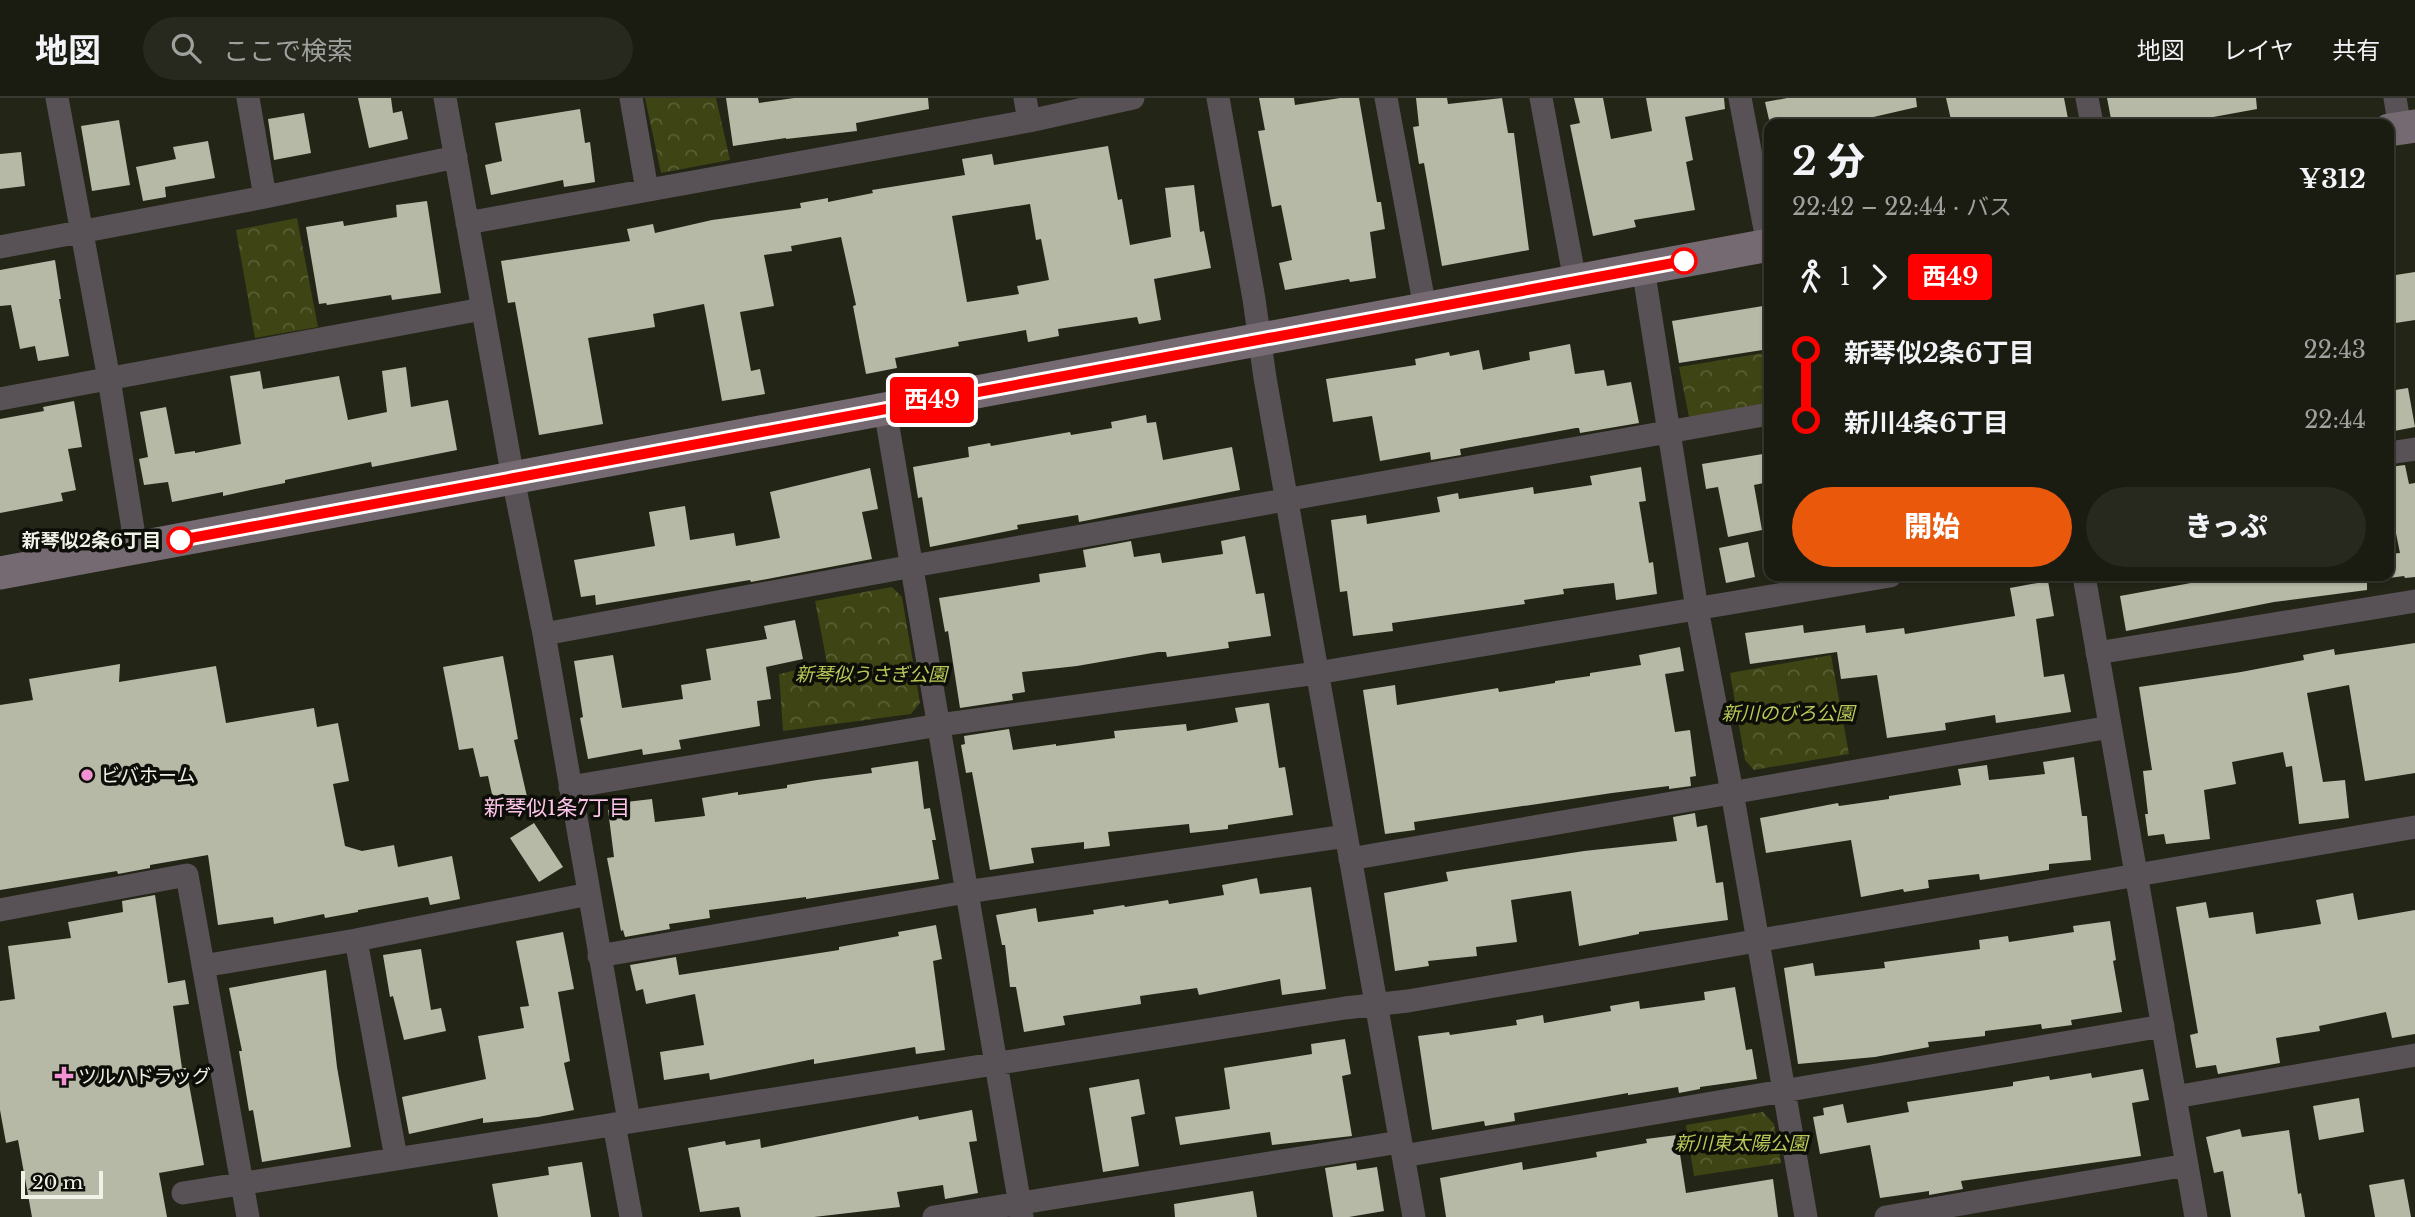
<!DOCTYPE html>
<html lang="ja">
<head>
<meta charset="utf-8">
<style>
  :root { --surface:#1a1c11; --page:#27291f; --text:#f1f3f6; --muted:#9fa19f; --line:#383a31; --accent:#ea580c }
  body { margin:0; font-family:"Libre Baskerville","Noto Sans JP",serif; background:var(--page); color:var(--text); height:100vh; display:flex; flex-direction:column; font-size:26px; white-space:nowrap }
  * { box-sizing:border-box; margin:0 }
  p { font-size:23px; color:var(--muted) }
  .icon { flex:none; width:38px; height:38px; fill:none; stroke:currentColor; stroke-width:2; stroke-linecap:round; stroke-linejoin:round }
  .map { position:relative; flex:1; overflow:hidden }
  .panel { position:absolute; left:1764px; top:21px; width:630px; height:462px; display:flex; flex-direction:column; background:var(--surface); border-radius:14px; box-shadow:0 2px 5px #0004,0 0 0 2px var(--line) }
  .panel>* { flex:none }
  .badge { padding:0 14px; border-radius:5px; font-size:24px; line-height:46px }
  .scale { position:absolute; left:21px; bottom:18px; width:82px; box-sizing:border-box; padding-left:7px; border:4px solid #f0f2e8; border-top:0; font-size:19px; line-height:24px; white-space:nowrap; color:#f0f2e8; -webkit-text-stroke:5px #0d0e08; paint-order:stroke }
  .map>.badge { position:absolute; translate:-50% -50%; box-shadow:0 0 0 4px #fff }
  .legs { display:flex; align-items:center; gap:10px; height:77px; padding:0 28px; font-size:23px }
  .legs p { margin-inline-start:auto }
  .head { display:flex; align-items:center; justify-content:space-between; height:119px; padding:0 28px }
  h1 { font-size:38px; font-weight:800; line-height:52px }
  .primary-button { display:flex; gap:14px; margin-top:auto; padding:14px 28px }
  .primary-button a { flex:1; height:80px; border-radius:42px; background:var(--accent); color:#fff; font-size:28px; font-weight:800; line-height:80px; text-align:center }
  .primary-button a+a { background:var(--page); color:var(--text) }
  ul { padding:0 28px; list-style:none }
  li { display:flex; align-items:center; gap:24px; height:70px; font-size:26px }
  li i { display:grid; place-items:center; width:10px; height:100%; margin:0 9px; background:currentColor }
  li i::after { content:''; width:18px; height:18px; margin:-9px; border:5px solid; border-radius:50%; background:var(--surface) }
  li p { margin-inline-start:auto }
  li:first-child i { background:linear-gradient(#0000 50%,currentColor 0) }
  li:last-child i { background:linear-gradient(currentColor 50%,#0000 0) }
  header { display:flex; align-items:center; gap:42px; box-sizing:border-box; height:98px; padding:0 35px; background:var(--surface); border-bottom:2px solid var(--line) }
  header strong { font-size:33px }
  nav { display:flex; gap:38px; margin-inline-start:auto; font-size:24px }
  .search { width:490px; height:63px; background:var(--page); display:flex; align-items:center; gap:18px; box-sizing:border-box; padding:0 24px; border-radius:38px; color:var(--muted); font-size:26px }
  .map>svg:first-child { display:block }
</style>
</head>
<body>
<header>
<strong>地図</strong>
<div class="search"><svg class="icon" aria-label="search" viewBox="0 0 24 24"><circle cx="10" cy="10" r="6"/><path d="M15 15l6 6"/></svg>ここで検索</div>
<nav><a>地図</a><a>レイヤ</a><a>共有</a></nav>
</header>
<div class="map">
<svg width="2415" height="1119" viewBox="0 0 2415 1119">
  <defs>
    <pattern id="park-crowns" width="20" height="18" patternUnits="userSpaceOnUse" patternTransform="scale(1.75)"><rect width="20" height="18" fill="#3e4413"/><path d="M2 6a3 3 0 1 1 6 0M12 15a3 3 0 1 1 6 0" fill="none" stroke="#5a5f35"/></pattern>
  </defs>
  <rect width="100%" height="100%" fill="#232517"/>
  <!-- park -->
  <path fill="url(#park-crowns)" d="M 645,0 L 716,0 L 730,62 L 661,75 Z
    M 297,120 L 318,229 L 255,240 L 236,132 Z
    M 1763,255 L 1769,294 L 1769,308 L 1690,324 L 1679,269 Z
    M 892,489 L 902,499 L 920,605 L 911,616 L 783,633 L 779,576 L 827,565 L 815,503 Z
    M 1831,557 L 1849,656 L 1754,672 L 1745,662 L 1730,575 Z
    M 1763,1014 L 1774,1026 L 1781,1065 L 1694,1078 L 1686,1027 Z"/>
  <!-- building -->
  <path fill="#b6b9a6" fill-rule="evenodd" d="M 358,0 L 391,0 L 393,15 L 402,13 L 408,41 L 369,50 Z
    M 726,0 L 758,0 L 759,5 L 794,0 L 928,0 L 929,11 L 856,25 L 857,33 L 786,41 L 786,40 L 733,48 Z
    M 1259,0 L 1294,0 L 1295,7 L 1340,0 L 1359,0 L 1377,104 L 1381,104 L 1385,131 L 1370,134 L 1376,180 L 1350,184 L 1349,181 L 1285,192 L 1279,165 L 1292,162 L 1281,107 L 1272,109 L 1258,33 L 1265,32 Z
    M 1416,0 L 1447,0 L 1448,6 L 1502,0 L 1508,35 L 1514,35 L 1529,152 L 1442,168 L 1424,65 L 1419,66 L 1413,29 L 1419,28 Z
    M 1574,0 L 1603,0 L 1611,41 L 1652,33 L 1646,0 L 1724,0 L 1725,11 L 1685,19 L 1693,62 L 1686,64 L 1695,112 L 1634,122 L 1636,129 L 1593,138 L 1570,27 L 1580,25 Z
    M 1787,0 L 1916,0 L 1917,9 L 1843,26 L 1770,26 L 1765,4 Z
    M 1946,0 L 2064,0 L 2069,26 L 1952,26 Z
    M 2107,0 L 2256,0 L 2257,11 L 2175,26 L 2112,26 Z
    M 580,11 L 585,45 L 590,44 L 595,84 L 564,89 L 563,82 L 491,97 L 485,67 L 502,63 L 495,25 Z
    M 304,15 L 311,55 L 274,62 L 268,21 Z
    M 119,22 L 130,87 L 92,93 L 81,28 Z
    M 208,43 L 215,80 L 165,89 L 166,99 L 143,103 L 136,69 L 176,61 L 173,49 Z
    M 1108,48 L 1118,102 L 1122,101 L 1130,147 L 1171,139 L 1165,90 L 1194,87 L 1200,134 L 1204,133 L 1211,170 L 1154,181 L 1161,222 L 1139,226 L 1137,219 L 1058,231 L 1059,238 L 1028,244 L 1026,232 L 958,244 L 959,248 L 895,260 L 897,270 L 866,276 L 853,208 L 856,207 L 841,139 L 791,148 L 792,153 L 764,157 L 774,208 L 740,214 L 751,273 L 760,271 L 765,296 L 722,303 L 704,206 L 653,216 L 655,229 L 588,240 L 603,326 L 539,337 L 515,204 L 508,205 L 501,163 L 630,143 L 627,131 L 653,126 L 655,135 L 712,122 L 801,110 L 800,105 L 828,100 L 828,104 L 873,95 L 872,92 L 965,77 L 962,61 L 992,56 L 994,67 ZM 1030,106 L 1036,142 L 1041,141 L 1049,182 L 1017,188 L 1019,196 L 967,204 L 952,118 Z
    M 21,54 L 25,88 L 0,91 L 0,56 Z
    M 427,103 L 441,195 L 392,202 L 391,197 L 327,207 L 326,205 L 319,206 L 306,129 L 343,123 L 344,128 L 397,119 L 396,107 Z
    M 55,162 L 61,201 L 59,201 L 69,258 L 38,263 L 35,248 L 20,251 L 11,207 L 0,208 L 0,172 Z
    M 2415,174 L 2415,222 L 2389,226 L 2389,178 Z
    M 1769,207 L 1769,251 L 1679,265 L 1672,223 Z
    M 1570,246 L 1575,276 L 1604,272 L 1607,288 L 1631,284 L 1639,325 L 1580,335 L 1579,330 L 1576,330 L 1460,351 L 1461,357 L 1431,362 L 1430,354 L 1380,363 L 1372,318 L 1333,324 L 1326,281 L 1416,267 L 1415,261 L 1449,254 L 1450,258 L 1479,252 L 1483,272 L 1530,262 L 1529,254 Z
    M 406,269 L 411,309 L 448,302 L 457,352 L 372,369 L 371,364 L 285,382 L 285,385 L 255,391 L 223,398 L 223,394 L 172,404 L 168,384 L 144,387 L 139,361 L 148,359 L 140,314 L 166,309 L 175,356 L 195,353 L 195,355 L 241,346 L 230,278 L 260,273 L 263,291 L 339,278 L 348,322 L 387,314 L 382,273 Z
    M 2408,290 L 2415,329 L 2389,334 L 2389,293 Z
    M 74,303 L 82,349 L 68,351 L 76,392 L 61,395 L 63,403 L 0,415 L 0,321 L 44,313 L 43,309 Z
    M 1146,317 L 1147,325 L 1156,324 L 1163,362 L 1232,349 L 1240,392 L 1079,424 L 1078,417 L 1017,427 L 1018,431 L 930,449 L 922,399 L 918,400 L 913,369 L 969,359 L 968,349 L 990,345 L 991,348 L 1070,334 L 1071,337 L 1112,330 L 1111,324 Z
    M 1769,355 L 1769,384 L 1754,387 L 1762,432 L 1728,439 L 1718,389 L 1706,391 L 1702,366 Z
    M 2405,367 L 2409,386 L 2415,385 L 2415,479 L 2405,480 L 2404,478 L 2389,480 L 2389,456 L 2400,455 L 2389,401 L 2389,369 Z
    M 1641,369 L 1646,403 L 1639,404 L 1649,465 L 1653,464 L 1657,496 L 1616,502 L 1614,485 L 1563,491 L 1564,496 L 1524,502 L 1525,506 L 1392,525 L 1393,533 L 1353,538 L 1347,493 L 1340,494 L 1331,422 L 1366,417 L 1367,426 L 1440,414 L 1437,399 L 1458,395 L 1459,401 L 1533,389 L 1534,396 L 1592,387 L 1590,378 Z
    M 870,370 L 878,411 L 862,414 L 872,461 L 751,484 L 750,482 L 596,507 L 595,497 L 581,499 L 574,462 L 655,448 L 649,414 L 685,408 L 690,442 L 734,435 L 736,448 L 780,440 L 770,394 Z
    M 1245,438 L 1256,496 L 1264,495 L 1271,538 L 1228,544 L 1229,550 L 1167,559 L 1166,554 L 1158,554 L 1077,568 L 1022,574 L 1025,594 L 1012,596 L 1013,602 L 960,610 L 948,533 L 945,534 L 939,500 L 1040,484 L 1039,476 L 1086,469 L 1083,452 L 1131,443 L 1134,459 L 1160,455 L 1162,465 L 1223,456 L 1221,443 Z
    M 1748,444 L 1755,479 L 1726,485 L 1719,450 Z
    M 2229,478 L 2367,478 L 2367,492 L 2274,504 L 2126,533 L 2120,498 Z
    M 2048,483 L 2054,518 L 2036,521 L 2044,579 L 2064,576 L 2071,614 L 1996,625 L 1995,617 L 1945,625 L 1946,632 L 1887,640 L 1877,577 L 1841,581 L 1837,554 L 1750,566 L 1745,535 L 1803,527 L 1804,535 L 1865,527 L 1866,535 L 1904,530 L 1905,536 L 2015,518 L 2010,490 Z
    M 795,522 L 803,561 L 766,569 L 771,601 L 757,603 L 760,628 L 679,642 L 681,651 L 643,657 L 642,651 L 588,661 L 580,620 L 583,619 L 574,563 L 613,557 L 622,610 L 683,601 L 681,587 L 711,582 L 706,551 L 767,541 L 764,528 Z
    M 2415,545 L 2415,675 L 2365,683 L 2349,587 L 2307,595 L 2323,684 L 2345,682 L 2349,720 L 2299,726 L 2292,668 L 2286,669 L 2283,654 L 2232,664 L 2236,686 L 2204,692 L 2210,741 L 2166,746 L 2164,736 L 2148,738 L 2145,716 L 2148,716 L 2143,673 L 2152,672 L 2139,589 L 2241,574 L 2304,562 L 2303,557 L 2334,551 L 2335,557 Z
    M 1680,549 L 1684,573 L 1665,576 L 1675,634 L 1690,632 L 1696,678 L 1690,679 L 1691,688 L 1669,691 L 1669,688 L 1612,695 L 1414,724 L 1415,732 L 1385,736 L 1363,592 L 1395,587 L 1397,607 L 1498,590 L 1499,594 L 1555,585 L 1555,583 L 1590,578 L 1590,575 L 1641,567 L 1639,557 Z
    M 503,558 L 518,641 L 514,642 L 528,703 L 495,710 L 488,678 L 480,679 L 473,650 L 459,652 L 443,569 Z
    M 120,566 L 119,584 L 216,568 L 226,625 L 314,610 L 317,629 L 338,625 L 349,683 L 333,686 L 345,748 L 362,753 L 394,747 L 398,769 L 452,758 L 460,801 L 430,807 L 428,799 L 358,812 L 358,814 L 325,820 L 324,816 L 274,826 L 273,819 L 218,827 L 208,757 L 150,767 L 150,770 L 118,776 L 117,773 L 0,792 L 0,607 L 33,602 L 29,581 Z
    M 1269,605 L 1279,670 L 1285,669 L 1293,717 L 1228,727 L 1228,731 L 1190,735 L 1189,726 L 1108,734 L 1110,748 L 1084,751 L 1084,744 L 1031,750 L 1034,765 L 990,772 L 972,674 L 966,675 L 961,647 L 965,646 L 964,638 L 1009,631 L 1013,652 L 1056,646 L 1056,648 L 1115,640 L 1114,633 L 1186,626 L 1187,633 L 1238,624 L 1235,610 Z
    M 2074,659 L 2082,718 L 2087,718 L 2091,762 L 2049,766 L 2049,772 L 1980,782 L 1979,776 L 1928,782 L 1929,790 L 1904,794 L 1903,791 L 1861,799 L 1851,742 L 1766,755 L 1760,720 L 1838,705 L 1839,708 L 1889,701 L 1889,698 L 1961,687 L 1958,671 L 1987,667 L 1989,682 L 2045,676 L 2043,664 Z
    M 918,663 L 924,711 L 930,710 L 936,742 L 932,742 L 939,781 L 806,801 L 806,799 L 709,812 L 710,820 L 669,826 L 670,831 L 625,839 L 623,832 L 621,833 L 607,760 L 614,759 L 608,712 L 627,710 L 626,704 L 652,701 L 655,724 L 705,718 L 702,700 L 738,694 L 738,697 L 787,690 L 787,687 L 817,682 L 872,675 L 871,670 Z
    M 1695,715 L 1697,729 L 1707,727 L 1716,785 L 1723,784 L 1728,822 L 1639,834 L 1639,836 L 1579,848 L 1571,793 L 1511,802 L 1517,844 L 1476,849 L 1477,858 L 1428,863 L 1429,868 L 1395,873 L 1384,795 L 1448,783 L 1446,774 L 1584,753 L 1677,743 L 1673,719 Z
    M 534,725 L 563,769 L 539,784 L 510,740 Z
    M 1257,780 L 1260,796 L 1311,789 L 1326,891 L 1282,897 L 1280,881 L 1199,897 L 1197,890 L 1140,898 L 1141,906 L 1063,918 L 1065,927 L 1024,934 L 1016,889 L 1010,889 L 1005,847 L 1002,847 L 996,817 L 1036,810 L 1038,824 L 1094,816 L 1093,812 L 1124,807 L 1125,809 L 1168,802 L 1169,806 L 1224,797 L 1222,787 Z
    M 2353,795 L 2358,822 L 2415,812 L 2415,936 L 2392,940 L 2386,914 L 2319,928 L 2320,933 L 2276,940 L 2280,965 L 2218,976 L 2216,967 L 2196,970 L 2190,937 L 2198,935 L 2176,809 L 2206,804 L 2209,820 L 2253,814 L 2256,836 L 2321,826 L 2316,802 Z
    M 155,797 L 168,885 L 185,882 L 189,906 L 173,908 L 182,970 L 186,970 L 204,1067 L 159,1075 L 167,1119 L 32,1119 L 18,1042 L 6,1045 L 0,1012 L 0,903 L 15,901 L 8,848 L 71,840 L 68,824 L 123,814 L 122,803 Z
    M 2110,823 L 2116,862 L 2113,863 L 2122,914 L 2071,922 L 2072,927 L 2042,931 L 2041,926 L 1985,933 L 1985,938 L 1928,944 L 1929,949 L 1875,959 L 1798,966 L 1784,870 L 1813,865 L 1815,878 L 1885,870 L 1884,864 L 1980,851 L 1979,842 L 2008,838 L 2009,844 L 2074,834 L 2073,828 Z
    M 936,827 L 942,861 L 933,863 L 945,952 L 916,956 L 915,949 L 814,966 L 814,961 L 710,982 L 709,975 L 664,982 L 660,954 L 704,947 L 695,896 L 646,906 L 643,891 L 636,893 L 630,867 L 676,859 L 679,877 L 839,852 L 839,849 L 899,838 L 898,834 Z
    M 563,834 L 574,891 L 558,894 L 570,963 L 564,965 L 574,1012 L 538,1019 L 483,1025 L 483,1020 L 409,1036 L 402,999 L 486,981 L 478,938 L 524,930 L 520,909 L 529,908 L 516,843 Z
    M 421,851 L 431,912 L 441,910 L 446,933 L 404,942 L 393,898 L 390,899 L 383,857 Z
    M 326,872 L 337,969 L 351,1049 L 262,1064 L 253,1012 L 249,1013 L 239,953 L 242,953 L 229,890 Z
    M 1735,889 L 1746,952 L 1752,951 L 1757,981 L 1700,989 L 1700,991 L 1679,995 L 1678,989 L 1628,997 L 1628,995 L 1514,1015 L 1515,1023 L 1485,1028 L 1484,1023 L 1432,1032 L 1418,938 L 1449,934 L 1450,937 L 1517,927 L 1516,922 L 1543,917 L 1544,925 L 1611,913 L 1610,908 L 1639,903 L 1640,911 L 1705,902 L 1704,894 Z
    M 1345,941 L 1351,976 L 1342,978 L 1352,1038 L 1272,1047 L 1270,1034 L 1180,1047 L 1175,1019 L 1230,1011 L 1224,970 L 1312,956 L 1311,946 Z
    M 2143,971 L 2149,1002 L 2132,1005 L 2141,1058 L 1961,1083 L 1963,1091 L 1929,1097 L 1929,1093 L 1880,1100 L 1870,1047 L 1820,1056 L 1813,1019 L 1824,1017 L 1823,1010 L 1843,1006 L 1847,1025 L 1909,1014 L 1907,1004 L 2013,988 L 2013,984 L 2049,978 L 2050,982 L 2091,975 L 2092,980 Z
    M 1139,981 L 1145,1016 L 1131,1019 L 1139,1068 L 1103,1074 L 1089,990 Z
    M 2359,1000 L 2364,1034 L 2319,1042 L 2313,1008 Z
    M 972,1012 L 977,1043 L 969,1044 L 978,1095 L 945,1101 L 943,1087 L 897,1094 L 900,1109 L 814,1119 L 741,1119 L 739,1109 L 700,1114 L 688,1050 L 725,1043 L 726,1047 L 760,1041 L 761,1050 L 918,1018 L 919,1022 Z
    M 2240,1031 L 2242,1039 L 2289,1032 L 2298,1096 L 2301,1095 L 2305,1119 L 2231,1119 L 2223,1073 L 2214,1075 L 2206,1039 Z
    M 1677,1037 L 1686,1095 L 1773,1081 L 1778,1119 L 1446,1119 L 1440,1080 L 1522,1064 L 1523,1072 L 1597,1059 L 1596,1054 L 1647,1045 L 1646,1041 Z
    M 582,1064 L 591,1119 L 498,1119 L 492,1086 L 549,1077 L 548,1069 Z
    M 1356,1065 L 1357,1072 L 1377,1069 L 1384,1113 L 1349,1119 L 1333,1119 L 1325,1070 Z
    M 2404,1081 L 2411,1119 L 2375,1119 L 2369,1087 Z
    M 1253,1093 L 1257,1119 L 1175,1119 L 1174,1106 Z"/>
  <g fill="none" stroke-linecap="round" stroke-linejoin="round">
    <!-- street -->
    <path stroke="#585156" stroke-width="23" d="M 57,0 L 109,281 L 136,450
      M 248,0 L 265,99
      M 445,0 L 513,380 L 544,536 L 629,1023
      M 631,0 L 647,92
      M 1025,0 L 1029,23
      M 1218,0 L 1254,201 L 1265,280 L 1414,1119
      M 1386,0 L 1425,210
      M 1541,0 L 1575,183
      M 1740,0 L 1768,147
      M 2087,0 L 2092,26
      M 2395,0 L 2400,30
      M 467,125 L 1029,23 L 1133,0
      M 0,149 L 265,99 L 456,59
      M 1643,170 L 1697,511 L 1732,694 L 1806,1119
      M 0,301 L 482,211
      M 885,311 L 1022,1119
      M 2389,355 L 2415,351
      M 2084,478 L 2196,1119
      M 544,536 L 913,468 L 1769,316
      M 2097,555 L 2415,503
      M 570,689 L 939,627 L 1317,575 L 1890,478
      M 1350,761 L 2110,629
      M 0,812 L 187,777 L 248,1119
      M 356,842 L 396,1060
      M 599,858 L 966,794 L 1346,738
      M 203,868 L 356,842 L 589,796
      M 2175,999 L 2415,957
      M 614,1026 L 631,1119
      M 1403,1058 L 2163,928
      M 183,1095 L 1345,910 L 1408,903 L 2415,729
      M 934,1119 L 1400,1044
      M 1886,1119 L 2187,1067"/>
    <!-- secondary -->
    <path stroke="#766a72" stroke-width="33" d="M 2389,32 L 2415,28
      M 0,475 L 1769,147"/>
  </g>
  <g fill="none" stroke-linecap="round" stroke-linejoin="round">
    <!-- line-1 casing -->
    <g stroke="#fff" stroke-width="16">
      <path id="line-1" d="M 180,442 L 1684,163"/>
    </g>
    <!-- line-1 -->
    <use href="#line-1" stroke="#f00" stroke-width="10"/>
  </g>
  <!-- markers -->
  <g fill="#fff" stroke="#f00" stroke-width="3.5">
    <circle cx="1684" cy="163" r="12"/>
    <circle cx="180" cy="442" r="12"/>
  </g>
  <g fill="#f391d5" stroke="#0d0e08" stroke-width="2.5">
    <circle cx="87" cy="677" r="7"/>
    <path d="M60.5 967.5h7v7h7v7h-7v7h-7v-7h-7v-7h7z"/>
  </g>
  <g text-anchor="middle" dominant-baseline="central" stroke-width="7" stroke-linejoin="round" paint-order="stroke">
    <!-- stop labels -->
    <g font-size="19" font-weight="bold" fill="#f0f2e8" stroke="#0d0e08" text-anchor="end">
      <text x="161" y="442">新琴似2条6丁目</text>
    </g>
    <!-- park labels -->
    <g font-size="19" font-style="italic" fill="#bbc857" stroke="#0d0e08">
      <text x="871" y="576">新琴似うさぎ公園</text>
      <text x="1788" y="615">新川のびろ公園</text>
      <text x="1741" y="1045">新川東太陽公園</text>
    </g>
    <!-- poi labels -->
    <g font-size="19" fill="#f0f2e8" stroke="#0d0e08" text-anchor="start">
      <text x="101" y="677">ビバホーム</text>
      <text x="78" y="978">ツルハドラッグ</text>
    </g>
    <!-- neighbourhood labels -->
    <g font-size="21" fill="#fec5ea" stroke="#0d0e08">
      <text x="557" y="710">新琴似1条7丁目</text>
    </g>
  </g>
</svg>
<div class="scale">20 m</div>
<b class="badge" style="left:932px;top:302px;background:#f00;color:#fff">西49</b>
<section class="panel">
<div class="head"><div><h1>2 分</h1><p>22:42 – 22:44 · バス</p></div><b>¥312</b></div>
<div class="legs"><svg class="icon" aria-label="walk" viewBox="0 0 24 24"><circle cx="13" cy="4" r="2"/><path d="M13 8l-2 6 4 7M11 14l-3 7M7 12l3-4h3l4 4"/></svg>1<svg class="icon" aria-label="forward" viewBox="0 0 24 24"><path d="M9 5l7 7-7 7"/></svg><b class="badge" style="background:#f00;color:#fff">西49</b></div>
<ul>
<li><i style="color:#f00"></i><b>新琴似2条6丁目</b><p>22:43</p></li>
<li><i style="color:#f00"></i><b>新川4条6丁目</b><p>22:44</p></li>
</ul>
<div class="primary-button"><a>開始</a><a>きっぷ</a></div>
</section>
</div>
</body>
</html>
